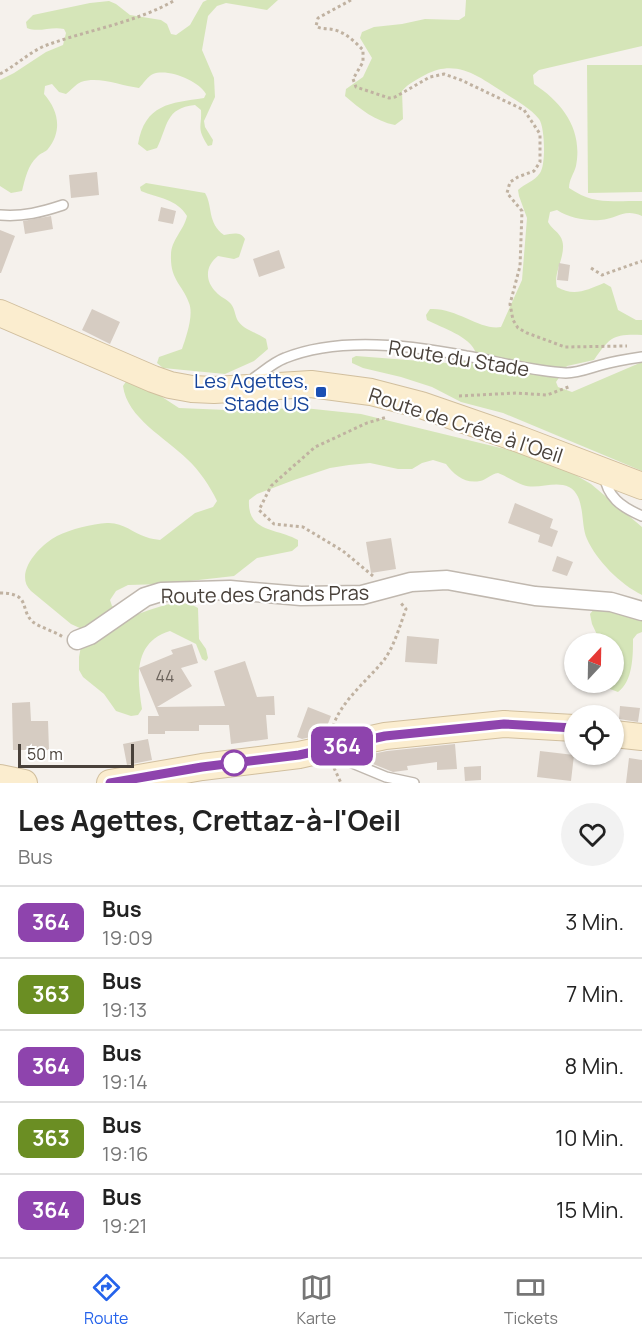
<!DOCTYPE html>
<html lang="de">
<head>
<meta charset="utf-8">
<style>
  :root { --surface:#fff; --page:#f2f2f2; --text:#222; --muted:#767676; --line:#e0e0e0; --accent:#2563eb }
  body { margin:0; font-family:Manrope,sans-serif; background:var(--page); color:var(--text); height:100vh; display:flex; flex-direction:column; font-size:22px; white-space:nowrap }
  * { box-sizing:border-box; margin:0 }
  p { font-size:20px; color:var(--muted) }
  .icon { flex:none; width:33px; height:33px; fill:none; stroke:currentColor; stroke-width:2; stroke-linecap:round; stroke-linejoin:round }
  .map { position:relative; height:783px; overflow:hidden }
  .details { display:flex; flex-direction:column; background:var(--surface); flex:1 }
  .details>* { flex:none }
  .badge { padding:0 12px; border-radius:9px; font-size:21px; line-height:39px }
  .needle { width:39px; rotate:22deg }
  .controls { position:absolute; left:564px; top:633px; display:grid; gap:12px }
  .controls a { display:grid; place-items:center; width:60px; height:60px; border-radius:50%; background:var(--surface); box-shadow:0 2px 4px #0004; font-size:30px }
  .scale { position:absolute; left:18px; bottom:15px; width:116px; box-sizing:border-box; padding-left:6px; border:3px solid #49413a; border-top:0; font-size:16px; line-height:21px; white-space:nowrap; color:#49413a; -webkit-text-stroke:4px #fff; paint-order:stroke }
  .map>.badge { position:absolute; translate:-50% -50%; box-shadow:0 0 0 3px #fff }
  .round { display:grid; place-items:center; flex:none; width:63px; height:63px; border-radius:32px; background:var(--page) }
  .headline { display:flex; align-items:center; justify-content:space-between; height:102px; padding:0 18px }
  h1 { font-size:28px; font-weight:700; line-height:45px }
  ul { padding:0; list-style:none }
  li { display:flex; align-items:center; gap:18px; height:72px; padding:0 18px; border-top:2px solid var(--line) }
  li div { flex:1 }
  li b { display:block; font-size:22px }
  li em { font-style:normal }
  li .badge { min-width:66px; font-weight:700; text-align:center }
  .tabs { display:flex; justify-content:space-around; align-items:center; height:84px; border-top:2px solid var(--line); background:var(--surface); font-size:16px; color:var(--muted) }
  .tabs a { display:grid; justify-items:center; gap:3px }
  .tabs .selected { color:var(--accent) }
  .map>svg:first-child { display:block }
</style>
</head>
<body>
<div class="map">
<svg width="642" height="783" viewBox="0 0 642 783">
  <rect width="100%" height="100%" fill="#f5f1ec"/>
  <!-- green -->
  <path fill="#d5e5b8" d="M 207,0 L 278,0 L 267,10 L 226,3 L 217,6 L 208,16 L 202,50 L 214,78 L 215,97 L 204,121 L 205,127 L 213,140 L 212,145 L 208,146 C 196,127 202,128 201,110 L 195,105 C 165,108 168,126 157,148 L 147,151 L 138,144 C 145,104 170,103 204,98 L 206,94 C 199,81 168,68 153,74 C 148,76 143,84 139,88 C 120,86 100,76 81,82 C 76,84 70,91 66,94 L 59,92 L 52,84 L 45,86 L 44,94 C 58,110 63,130 48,149 C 46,152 40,153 37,157 C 28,165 25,179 22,191 L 11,193 L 0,186 L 0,80 L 14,73 L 46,52 L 63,45 L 66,33 L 64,29 C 51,26 39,33 27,28 L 26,22 L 33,15 L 90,3 L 109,1 L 116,4 L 130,15 L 161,20 L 167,24 L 171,34 L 176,35 L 190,25 L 203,2 Z
    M 466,0 L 642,0 L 642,46 L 539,70 L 533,75 L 534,84 C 563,103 583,130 576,166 C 574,174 569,179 569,188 C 596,206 611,200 642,201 L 642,216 C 623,208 618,219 600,220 C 586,221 569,218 557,210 L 550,212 L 548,222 C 551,228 557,231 560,236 C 570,251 552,272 557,287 C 574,297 587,290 604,283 L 611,287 L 618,310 L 636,320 L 642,320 L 642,335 C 613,334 610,337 594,360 L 567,366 L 556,382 L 558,387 L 572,392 L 642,362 L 642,471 L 503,413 L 461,402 L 432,387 L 401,377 L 363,368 L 352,363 L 352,358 L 356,356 L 447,363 L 468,361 L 476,353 C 470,336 442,328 427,320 L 426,315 L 430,309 C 456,307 481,331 501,327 L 522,280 L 527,218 L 519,196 L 518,190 C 525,183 534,182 540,173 C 546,165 545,127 539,119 C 530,108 517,101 506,94 C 479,77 457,58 425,75 C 416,80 409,83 402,91 L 403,119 L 395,125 C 375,121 360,109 345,96 L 346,89 L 363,77 L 372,58 L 360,38 L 362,32 L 374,27 L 402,24 L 425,19 L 459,20 L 465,16 Z
    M 587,65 L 642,65 L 642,192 L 588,193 Z
    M 146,183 L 205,193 C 213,206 207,223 224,235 C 232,234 240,231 245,239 L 239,257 L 234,259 L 218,256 C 206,265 204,280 216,292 C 220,297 227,299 231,304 C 235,309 235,316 238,321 C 245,331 257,332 266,339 L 268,349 L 254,361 L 225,374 L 163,368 L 157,363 L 159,357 L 182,349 C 186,337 194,315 189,303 C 182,284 170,280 171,255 C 171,240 184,230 187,216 C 177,199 158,198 141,191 L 140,187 Z
    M 127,380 L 139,382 L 179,408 L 227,410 L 304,408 L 361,414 L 525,454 L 572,473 L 591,484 L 642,527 L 642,595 C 620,584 597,561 587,539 C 580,524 586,496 569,487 C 555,480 538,490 523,485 C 515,482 506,476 498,473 C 491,474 486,480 480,481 C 465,484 454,475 446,464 L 433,460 L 422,463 L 412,469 L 398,469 L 370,463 L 349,465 L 330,468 L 294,480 L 257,494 L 249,500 C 247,533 277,528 298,540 L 298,546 L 292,551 L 257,558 L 234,576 L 163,584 L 128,585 L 116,591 L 110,600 L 112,606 L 131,616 C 151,611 178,595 198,608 L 199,639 L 206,649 L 208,658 L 206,661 L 202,659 L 196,644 L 170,631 C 133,642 137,678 142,709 L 138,715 L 131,716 L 116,711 L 104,694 L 83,677 L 79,670 L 79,657 L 84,630 L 71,624 L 31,591 C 13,573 40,545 57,536 C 71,529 92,524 107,523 C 123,522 133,533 146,537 C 151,539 156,539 160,540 L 195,513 L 213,507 L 217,501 C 210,486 199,470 187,459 C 166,438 127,418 123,386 Z
    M 594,609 L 642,613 L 642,632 L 637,634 L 633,639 C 633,656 633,681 618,692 L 610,689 L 608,683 L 614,682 L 614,644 L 601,643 L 592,624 L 590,614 Z"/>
  <!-- building -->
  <path fill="#d6ccc2" d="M 97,172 L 99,195 L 71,198 L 69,175 Z
    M 161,207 L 176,211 L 173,224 L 158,221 Z
    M 51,216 L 53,229 L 25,234 L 23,221 Z
    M 0,230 L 15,236 L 1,273 L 0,273 Z
    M 279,250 L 285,268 L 259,277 L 253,259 Z
    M 559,263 L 570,265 L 568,281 L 557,280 Z
    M 92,309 L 120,322 L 110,344 L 82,330 Z
    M 515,503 L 553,519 L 550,528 L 558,531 L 552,547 L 538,542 L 540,535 L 508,523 Z
    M 391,538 L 396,569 L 371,573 L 366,542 Z
    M 557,556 L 573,562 L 567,576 L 552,571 Z
    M 407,636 L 439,639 L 437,664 L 405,662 Z
    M 192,644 L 198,663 L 181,668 L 192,686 L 157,707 L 225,706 L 214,671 L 245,661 L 257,697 L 274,696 L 275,715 L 266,715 L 268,739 L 231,744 L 229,725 L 199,725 L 199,731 L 165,731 L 165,734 L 148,734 L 148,716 L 159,716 L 139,668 L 173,654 L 171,650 Z
    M 30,702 L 31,721 L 48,721 L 49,750 L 13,750 L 12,703 Z
    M 620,706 L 640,708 L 638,722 L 619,719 Z
    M 308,707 L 331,716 L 324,734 L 302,739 L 297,737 Z
    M 148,739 L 152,760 L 127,765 L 123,744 Z
    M 455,744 L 457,769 L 437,770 L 437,762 L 407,766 L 408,770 L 393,772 L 373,764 L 372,754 L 387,751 Z
    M 540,751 L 574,755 L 571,781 L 537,777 Z
    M 629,758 L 642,760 L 642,783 L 626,783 Z
    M 481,766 L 481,780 L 465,781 L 464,767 Z"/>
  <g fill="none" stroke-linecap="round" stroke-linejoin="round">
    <!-- lane casing -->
    <g stroke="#c0b8af" stroke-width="12">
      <path id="lane" d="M 0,215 C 23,217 42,212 63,205
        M 254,382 L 254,378 C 264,371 274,362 285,358 C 339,336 411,345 466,356 C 500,362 532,371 566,373 C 578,373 590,368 601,365 C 615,361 628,359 642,357
        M 604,474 C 607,497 621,507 642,516
        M 340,749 L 345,760 L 386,777 L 414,783"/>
    </g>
    <!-- street casing -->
    <g stroke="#c0b8af" stroke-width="21">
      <path id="street" d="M 77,640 L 90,635 L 145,597 L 161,592 L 230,590 L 301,596 L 362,595 L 411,582 L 447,580 L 535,596 L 611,602 L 642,611"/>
    </g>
    <!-- secondary casing -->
    <g stroke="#d1bf9e" stroke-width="28">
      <path id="secondary" d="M 0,313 L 153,379 L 170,385 L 192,389 L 214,390 L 311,384 L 371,392 L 421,405 L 519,439 L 642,486
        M 614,734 L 642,737
        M 0,778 L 24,783
        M 110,783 L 202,767 L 299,755 L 385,736 L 504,724 L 574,728"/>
    </g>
    <!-- path -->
    <path stroke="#c0b2a1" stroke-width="3" stroke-dasharray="3 3" stroke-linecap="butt" d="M 351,0 L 318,18 L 316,26 C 322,30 328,28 335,30 C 346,33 355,42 363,50 L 363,62 L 353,79 L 356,87 L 389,98 L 395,97 L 430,77 L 444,74 L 461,80 L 524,110 L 540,134 L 540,162 L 534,171 L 518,177 L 510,182 L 507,193 L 522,211 L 520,266 L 510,304 L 513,320 L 518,328 L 527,333 L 565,347 L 627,346
      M 0,74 C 17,65 29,52 47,45 C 88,30 138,22 175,0
      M 591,268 L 602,275 L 642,261
      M 459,396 L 516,393 L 547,395 L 571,386
      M 373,576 L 343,551 L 303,527 L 274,524 L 259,510 L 271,486 L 315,447 L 367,423 L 387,417
      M 0,593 C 32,593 19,610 33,622 C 41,628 54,631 63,637
      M 333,726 C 342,700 367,681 384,660 C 394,647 400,625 406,609 L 400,602
      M 334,768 L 341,783"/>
    <!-- lane -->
    <use href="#lane" stroke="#fff" stroke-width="9"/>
    <!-- street -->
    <use href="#street" stroke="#fff" stroke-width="18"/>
    <!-- secondary -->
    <use href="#secondary" stroke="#fbedcf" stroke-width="26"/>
  </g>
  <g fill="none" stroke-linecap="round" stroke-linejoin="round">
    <!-- line casing -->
    <g stroke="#fff" stroke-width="14">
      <path id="line" d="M 110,783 L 202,767 L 299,755 L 385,736 L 504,724 L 574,728"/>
    </g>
    <!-- line -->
    <use href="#line" stroke="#8e44ad" stroke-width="9"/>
  </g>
  <!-- markers -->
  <rect fill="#1a4fb4" stroke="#fff" stroke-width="2" x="315" y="386" width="12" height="12" rx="3"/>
  <circle fill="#fff" stroke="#8e44ad" stroke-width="3" cx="234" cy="763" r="12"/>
  <g text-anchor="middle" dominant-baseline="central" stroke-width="4.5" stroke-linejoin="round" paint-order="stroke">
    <!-- number labels -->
    <g font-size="16" fill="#6c645c">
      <text x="165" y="676">44</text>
    </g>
    <!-- street labels -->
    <g font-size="20" fill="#49413a" stroke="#fff">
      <text transform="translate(459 358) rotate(9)">Route du Stade</text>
      <text transform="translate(466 425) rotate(18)">Route de Crête à l'Oeil</text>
      <text transform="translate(265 594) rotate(-1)">Route des Grands Pras</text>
    </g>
    <!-- transit labels -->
    <g font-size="20" fill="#164399" stroke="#fff" text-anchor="end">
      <text x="309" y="380">Les Agettes,<tspan x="309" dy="23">Stade US</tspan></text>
    </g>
  </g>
</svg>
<div class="controls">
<a><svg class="needle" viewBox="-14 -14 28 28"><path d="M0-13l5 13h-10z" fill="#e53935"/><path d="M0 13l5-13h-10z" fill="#767676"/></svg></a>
<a><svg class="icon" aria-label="locate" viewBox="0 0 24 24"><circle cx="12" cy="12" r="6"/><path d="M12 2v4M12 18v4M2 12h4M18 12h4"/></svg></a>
</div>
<div class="scale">50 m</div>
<b class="badge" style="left:342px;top:746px;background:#8e44ad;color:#fff">364</b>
</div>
<section class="details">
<div class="headline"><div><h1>Les Agettes, Crettaz-à-l'Oeil</h1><p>Bus</p></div><a class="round"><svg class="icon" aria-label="heart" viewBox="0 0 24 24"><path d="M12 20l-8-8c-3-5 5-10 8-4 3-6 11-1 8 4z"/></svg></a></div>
<ul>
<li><span class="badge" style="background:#8e44ad;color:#fff">364</span><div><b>Bus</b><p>19:09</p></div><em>3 Min.</em></li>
<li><span class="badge" style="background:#6b8e23;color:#fff">363</span><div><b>Bus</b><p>19:13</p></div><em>7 Min.</em></li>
<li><span class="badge" style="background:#8e44ad;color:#fff">364</span><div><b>Bus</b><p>19:14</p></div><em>8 Min.</em></li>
<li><span class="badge" style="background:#6b8e23;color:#fff">363</span><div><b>Bus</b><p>19:16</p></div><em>10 Min.</em></li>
<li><span class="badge" style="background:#8e44ad;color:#fff">364</span><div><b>Bus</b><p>19:21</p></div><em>15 Min.</em></li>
</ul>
</section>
<nav class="tabs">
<a class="selected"><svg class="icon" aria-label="directions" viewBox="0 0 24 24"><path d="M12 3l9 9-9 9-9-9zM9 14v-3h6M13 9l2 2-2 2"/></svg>Route</a>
<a><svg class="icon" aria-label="map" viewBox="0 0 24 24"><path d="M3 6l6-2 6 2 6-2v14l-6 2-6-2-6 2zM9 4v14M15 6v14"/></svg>Karte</a>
<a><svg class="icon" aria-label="tickets" viewBox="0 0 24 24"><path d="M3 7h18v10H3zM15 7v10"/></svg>Tickets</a>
</nav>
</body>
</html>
